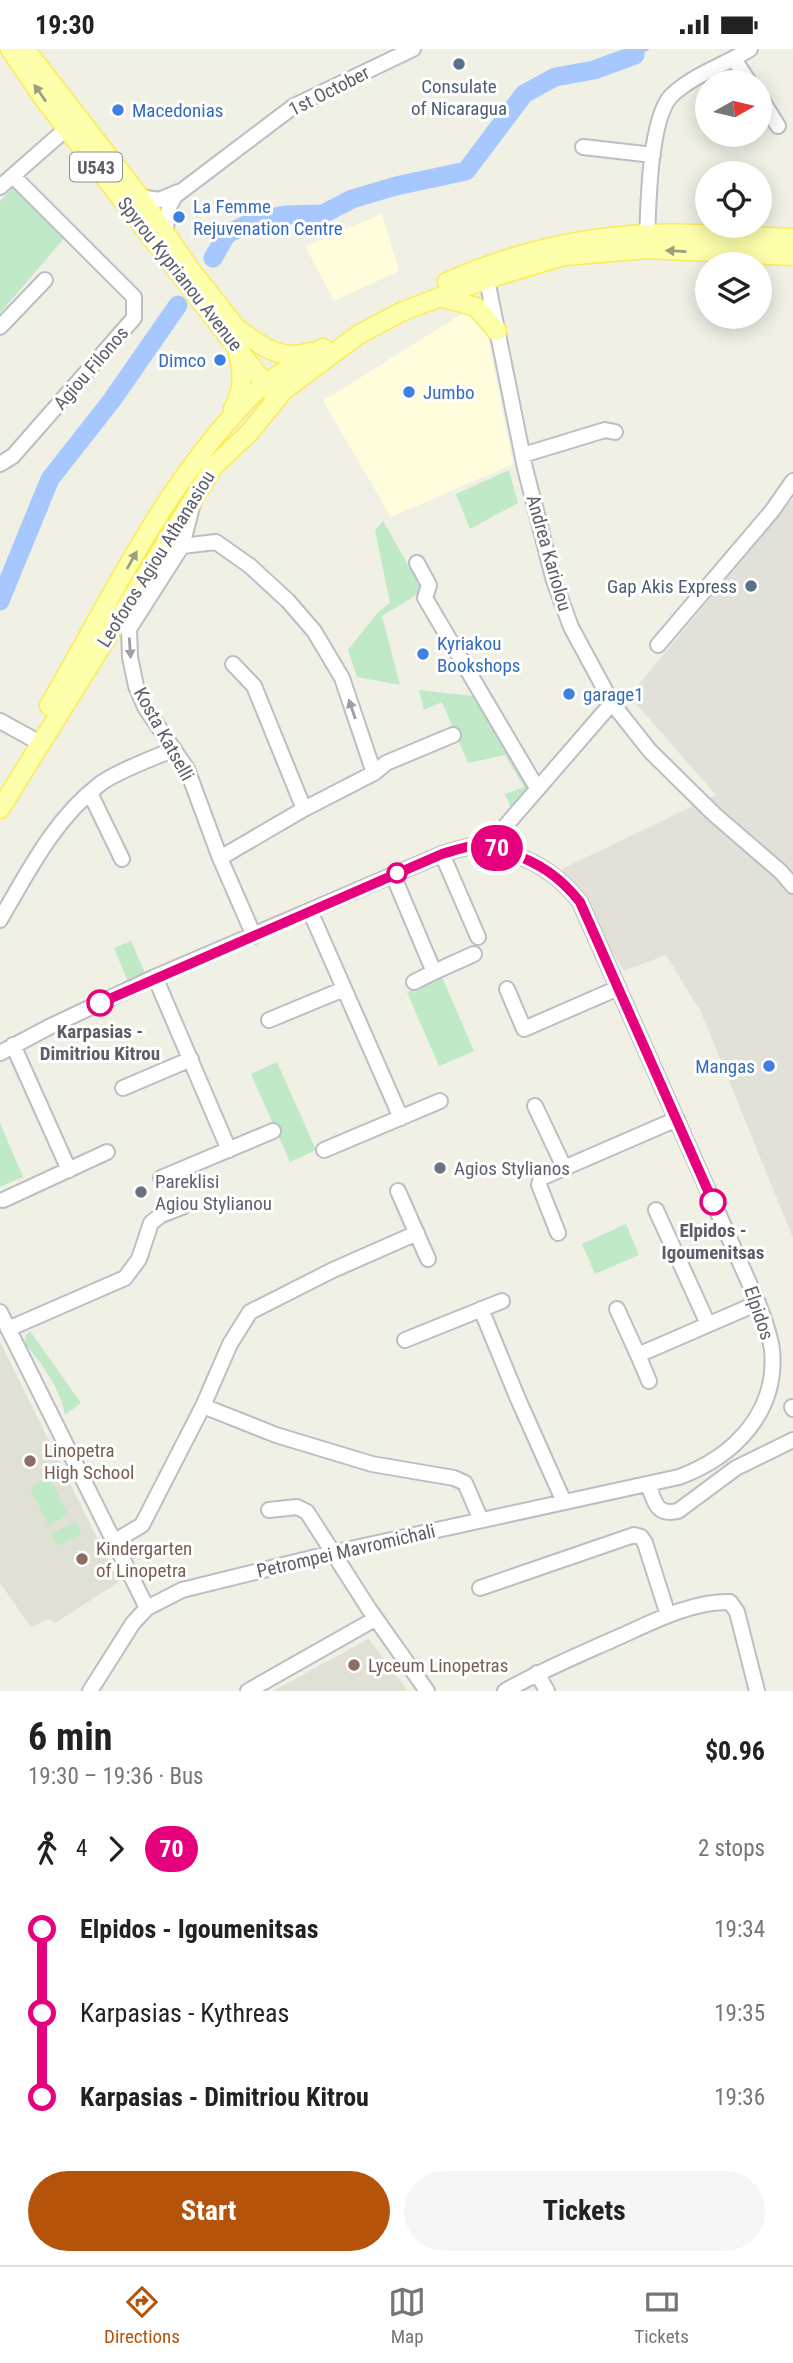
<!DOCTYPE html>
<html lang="en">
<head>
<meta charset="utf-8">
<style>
  :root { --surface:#fff; --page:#f6f6f6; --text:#222; --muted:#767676; --line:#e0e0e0; --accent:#b45309 }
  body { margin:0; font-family:"Roboto Condensed",sans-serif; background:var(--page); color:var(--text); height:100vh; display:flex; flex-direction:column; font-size:26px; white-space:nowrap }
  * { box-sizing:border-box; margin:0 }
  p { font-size:23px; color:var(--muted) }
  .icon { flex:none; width:38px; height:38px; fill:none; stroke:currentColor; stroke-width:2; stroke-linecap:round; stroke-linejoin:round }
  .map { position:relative; height:1642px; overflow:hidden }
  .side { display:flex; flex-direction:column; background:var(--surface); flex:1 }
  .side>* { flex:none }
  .badge { padding:0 14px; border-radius:23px; font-size:24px; line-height:46px }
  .needle { width:46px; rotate:82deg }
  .fabs { position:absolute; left:695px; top:21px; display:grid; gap:14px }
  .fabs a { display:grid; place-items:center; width:77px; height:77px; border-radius:50%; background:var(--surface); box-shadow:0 4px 18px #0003; font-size:35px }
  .map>.badge { position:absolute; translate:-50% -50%; box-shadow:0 0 0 4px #fff }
  .legs { display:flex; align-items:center; gap:10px; height:77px; padding:0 28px; font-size:23px }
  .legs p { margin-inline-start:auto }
  .head { display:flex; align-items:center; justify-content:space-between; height:119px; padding:0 28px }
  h1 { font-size:38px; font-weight:700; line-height:52px }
  .cta { display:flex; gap:14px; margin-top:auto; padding:14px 28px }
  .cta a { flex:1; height:80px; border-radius:42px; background:var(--accent); color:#fff; font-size:28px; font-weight:700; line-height:80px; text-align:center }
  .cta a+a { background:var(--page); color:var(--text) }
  ul { padding:0 28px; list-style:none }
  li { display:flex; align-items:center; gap:24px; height:84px; font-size:26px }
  li i { display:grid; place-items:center; width:10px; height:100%; margin:0 9px; background:currentColor }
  li i::after { content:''; width:18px; height:18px; margin:-9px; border:5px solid; border-radius:50%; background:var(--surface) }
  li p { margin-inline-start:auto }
  li:first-child i { background:linear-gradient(#0000 50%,currentColor 0) }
  li:last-child i { background:linear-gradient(currentColor 50%,#0000 0) }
  .status { display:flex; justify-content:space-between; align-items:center; height:49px; padding:0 35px; background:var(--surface); direction:ltr }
  .status svg { height:19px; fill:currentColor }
  .tabs { display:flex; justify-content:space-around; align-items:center; height:98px; border-top:2px solid var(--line); background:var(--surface); font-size:19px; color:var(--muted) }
  .tabs a { display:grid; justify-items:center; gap:4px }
  .tabs .current { color:var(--accent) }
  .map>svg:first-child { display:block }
</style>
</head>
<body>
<div class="status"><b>19:30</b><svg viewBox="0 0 49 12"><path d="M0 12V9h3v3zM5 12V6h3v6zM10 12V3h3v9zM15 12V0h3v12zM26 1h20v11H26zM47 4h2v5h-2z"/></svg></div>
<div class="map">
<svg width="793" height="1642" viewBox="0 0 793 1642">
  <rect width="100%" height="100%" fill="#f0f0e5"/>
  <!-- commercial -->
  <path fill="#fffddb" d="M 382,165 L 399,222 L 334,252 L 305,197 Z
    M 468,261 L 486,278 L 513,415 L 391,468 L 323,352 Z"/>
  <!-- industrial -->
  <path fill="#e1e1d9" d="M 793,450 L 793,1189 L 701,963 L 666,906 L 624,922 L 562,820 L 716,746 L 629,647 Z"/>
  <!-- education -->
  <path fill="#e0e0d4" d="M 0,1293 L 119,1533 L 55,1574 L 49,1570 L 31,1578 L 0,1534 Z
    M 368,1589 L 408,1642 L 273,1642 L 368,1590 Z"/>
  <!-- green -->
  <path fill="#c0e9c8" d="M 14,137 L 67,186 L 0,264 L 0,152 Z
    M 509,421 L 518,454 L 470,480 L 456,445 Z
    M 383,472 L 423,542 L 382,567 L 400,636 L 357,628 L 348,601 L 378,563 L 390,554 L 375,481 Z
    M 419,641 L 474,647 L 531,732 L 522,753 L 511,764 L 511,759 L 505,745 L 524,738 L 505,706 L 468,714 L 442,653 L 424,661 Z
    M 131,892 L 146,926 L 128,933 L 114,899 Z
    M 442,928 L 474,1002 L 439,1017 L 407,943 Z
    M 277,1013 L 316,1101 L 290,1113 L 251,1025 Z
    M 0,1074 L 23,1128 L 0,1138 Z
    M 626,1175 L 639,1206 L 595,1225 L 582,1195 Z
    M 30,1282 L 81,1354 L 65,1366 C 61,1341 42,1314 25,1295 L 26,1286 Z
    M 50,1429 L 68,1466 L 48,1476 L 30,1439 Z
    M 76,1473 L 82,1485 L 58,1497 L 51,1485 Z"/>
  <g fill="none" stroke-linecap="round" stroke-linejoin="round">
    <!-- stream -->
    <path stroke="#a6c8ff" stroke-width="3.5" d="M 635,6 L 647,0"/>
    <!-- river -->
    <path stroke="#a6c8ff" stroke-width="19" d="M 213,209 L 227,185 L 254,172 L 285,166 L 323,165 L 352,150 L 396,137 L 466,122 L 524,45 L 555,28 L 594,21 L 635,6
      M 0,552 L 50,430 L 112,351 L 178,256"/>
    <!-- minor casing -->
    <g stroke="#bdbec5" stroke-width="18">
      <path id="minor" d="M 734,10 L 749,33
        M 760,48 L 778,77
        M 583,98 L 653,106
        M 0,138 L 66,80
        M 140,148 L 159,151 L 178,143
        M 165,185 L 169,158 L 175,147 L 294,57 L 413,0
        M 647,195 C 648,161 649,71 671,47 C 692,26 725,16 750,0
        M 485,221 L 525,419 L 554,532 L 571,578 L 612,654 L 650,702 L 715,766 L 781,823 L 793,837
        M 0,278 L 45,231
        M 523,406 L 605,381 L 615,383
        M 0,415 L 13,407 L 134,269 L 134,248 L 13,127
        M 193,454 L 182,497 L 129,580 L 130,608 L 136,637 L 145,658 L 187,720 L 220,809 L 254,887
        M 182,497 L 216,493 L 250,517 L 288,552 L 314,582 L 342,629 L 374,724
        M 417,514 L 429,536 L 425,549 L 537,739
        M 658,596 L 772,462 L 793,432
        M 233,615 L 254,637 L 304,760
        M 0,672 L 40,694
        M 90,744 L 122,810
        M 489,796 L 612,654
        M 442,805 L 478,888
        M 220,809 L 304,760 L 374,724 L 386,714 L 453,686
        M 393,826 L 434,923 L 414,933
        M 310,862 L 401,1069
        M 0,871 C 28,823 54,770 100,735 C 115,723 154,709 174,700
        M 434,923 L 474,905
        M 155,928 L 229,1101
        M 507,940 L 524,980 L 618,939
        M 269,971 L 344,940
        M 13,996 L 69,1121
        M 0,1004 L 51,977 L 155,928 L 442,805 C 456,801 475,794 490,796 C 497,797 504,801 510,804 C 540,814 561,829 580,853 L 758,1254 C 764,1270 770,1285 772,1301 C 778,1364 733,1408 679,1428 L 332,1504 L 182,1541 L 147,1559 L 133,1574 L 90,1642
        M 123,1039 L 191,1010
        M 535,1057 L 564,1118
        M 324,1101 L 440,1052
        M 161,1129 L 273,1082
        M 398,1142 L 428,1210
        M 3,1151 L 107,1103
        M 656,1161 L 708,1275
        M 558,1184 L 539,1136 L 541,1129 L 677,1070
        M 481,1260 L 518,1350 L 564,1453
        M 617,1260 L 638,1306
        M 0,1263 L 147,1559
        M 8,1280 L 125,1229 L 139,1210 L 151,1174 L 161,1166 L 182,1158
        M 405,1291 L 502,1252
        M 649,1332 L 638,1306 L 758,1254
        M 203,1357 L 276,1386 L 372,1415 L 454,1429 L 465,1434 L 481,1471
        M 792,1358 L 793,1360
        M 648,1435 C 655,1452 655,1467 678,1462 L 736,1419 L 793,1391
        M 269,1461 L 297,1458 L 307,1463 L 369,1560 L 427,1642
        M 115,1492 L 142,1476 L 203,1357 L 230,1295 L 250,1263 L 333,1221 L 417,1184
        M 480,1539 L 634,1486 L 641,1488 L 645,1494 L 668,1566
        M 537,1624 L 547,1642
        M 248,1642 L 375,1570
        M 505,1642 C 540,1622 576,1607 612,1591 C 649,1575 690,1552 730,1553 L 737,1563 L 757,1642"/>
    </g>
    <!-- major casing -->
    <g stroke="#fcec52" stroke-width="21">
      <path id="major" d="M 10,0 L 44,50 L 272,344
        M 25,0 L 140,148 L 190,220 L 235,277
        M 447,233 C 510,205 579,188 648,185 C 696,183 745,187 793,189
        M 440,248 L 476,258 L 497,282
        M 237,279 C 259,296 281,313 310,303
        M 233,360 C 244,341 243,324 238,303
        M 49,657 C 111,550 164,435 252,346 C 272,327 300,313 323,299
        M 0,760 L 214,417 L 249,384 L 284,341 L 358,286 L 401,263 L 487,230 L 564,207 L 647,200 L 793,207"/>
    </g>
    <!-- minor -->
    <use href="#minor" stroke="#fff" stroke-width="14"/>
    <!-- major -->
    <use href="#major" stroke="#fdffab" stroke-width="18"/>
  </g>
  <!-- one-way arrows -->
  <defs><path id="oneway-solid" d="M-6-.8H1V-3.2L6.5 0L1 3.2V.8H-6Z" transform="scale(1.75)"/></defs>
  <g fill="#9d9f82">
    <use href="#oneway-solid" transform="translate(40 44) rotate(-125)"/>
    <use href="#oneway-solid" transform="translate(676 202) rotate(-177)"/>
    <use href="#oneway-solid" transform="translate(132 511) rotate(-61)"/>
  </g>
  <g fill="#9e9fa4">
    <use href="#oneway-solid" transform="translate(130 599) rotate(86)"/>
    <use href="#oneway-solid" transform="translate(352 660) rotate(-109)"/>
  </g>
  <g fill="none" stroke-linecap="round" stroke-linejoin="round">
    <!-- line-1 casing -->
    <g stroke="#fff" stroke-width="16">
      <path id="line-1" d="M 100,954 L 442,805 C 456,801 475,794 490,796 C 497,797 504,801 510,804 C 540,814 561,829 580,853 L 713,1153"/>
    </g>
    <!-- line-1 -->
    <use href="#line-1" stroke="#e6007e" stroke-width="10"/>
  </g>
  <!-- markers -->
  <g fill="#5c6f8a" stroke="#fff" stroke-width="2.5">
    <circle cx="459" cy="15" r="7"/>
    <circle cx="751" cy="537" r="7"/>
  </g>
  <g fill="#3f7fe0" stroke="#fff" stroke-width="2.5">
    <circle cx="118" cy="61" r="7"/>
    <circle cx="179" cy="168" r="7"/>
    <circle cx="220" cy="311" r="7"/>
    <circle cx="409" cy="343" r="7"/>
    <circle cx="423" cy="605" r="7"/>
    <circle cx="569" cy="645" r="7"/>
    <circle cx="769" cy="1017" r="7"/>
  </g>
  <g fill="#fff" stroke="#e6007e" stroke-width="3.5">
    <circle cx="397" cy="824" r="9"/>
    <circle cx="100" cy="954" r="12"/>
    <circle cx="713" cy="1153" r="12"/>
  </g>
  <g fill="#6b7280" stroke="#fff" stroke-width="2.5">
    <circle cx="440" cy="1119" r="7"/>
    <circle cx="141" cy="1143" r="7"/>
  </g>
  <g fill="#8d6e63" stroke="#fff" stroke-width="2.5">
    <circle cx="30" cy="1412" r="7"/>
    <circle cx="82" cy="1510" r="7"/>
    <circle cx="354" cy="1616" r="7"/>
  </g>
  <g text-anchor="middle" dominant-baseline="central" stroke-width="6" stroke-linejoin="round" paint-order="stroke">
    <!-- shield labels -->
    <rect fill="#fff" stroke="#8e8f95" stroke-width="2" x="70" y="103.5" width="52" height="29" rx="5"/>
    <g font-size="18" font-weight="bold" fill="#5d5f67">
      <text x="96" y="118">U543</text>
    </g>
    <!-- service labels -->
    <g font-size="19" fill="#4e5e75" stroke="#fff">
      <text x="459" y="37">Consulate<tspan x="459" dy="22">of Nicaragua</tspan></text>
      <text x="737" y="537" text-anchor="end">Gap Akis Express</text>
    </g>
    <!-- street labels -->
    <g font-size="19" fill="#5d5f67" stroke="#fff">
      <text transform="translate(329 42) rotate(-27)">1st October</text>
      <text transform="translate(180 225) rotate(52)">Spyrou Kyprianou Avenue</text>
      <text transform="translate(91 319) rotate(-49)">Agiou Filonos</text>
      <text transform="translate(549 504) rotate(74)">Andrea Kariolou</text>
      <text transform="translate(156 510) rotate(-58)">Leoforos Agiou Athanasiou</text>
      <text transform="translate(164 685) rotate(61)">Kosta Katselli</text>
      <text transform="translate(759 1264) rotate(71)">Elpidos</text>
      <text transform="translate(346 1502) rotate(-13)">Petrompei Mavromichali</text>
    </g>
    <!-- shop labels -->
    <g font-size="19" fill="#366cbe" stroke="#fff" text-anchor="start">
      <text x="132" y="61">Macedonias</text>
      <text x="193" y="157">La Femme<tspan x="193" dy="22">Rejuvenation Centre</tspan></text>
      <text x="206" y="311" text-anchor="end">Dimco</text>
      <text x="423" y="343">Jumbo</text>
      <text x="437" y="594">Kyriakou<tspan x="437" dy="22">Bookshops</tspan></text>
      <text x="583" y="645">garage1</text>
      <text x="755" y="1017" text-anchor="end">Mangas</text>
    </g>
    <!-- stop labels -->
    <g font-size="19" font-weight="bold" fill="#5d5f67" stroke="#fff">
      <text x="100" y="982">Karpasias -<tspan x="100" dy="22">Dimitriou Kitrou</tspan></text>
      <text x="713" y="1181">Elpidos -<tspan x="713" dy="22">Igoumenitsas</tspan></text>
    </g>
    <!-- worship labels -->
    <g font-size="19" fill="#5b616d" stroke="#fff" text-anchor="start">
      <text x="454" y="1119">Agios Stylianos</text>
      <text x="155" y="1132">Pareklisi<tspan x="155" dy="22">Agiou Stylianou</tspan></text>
    </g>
    <!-- education labels -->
    <g font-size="19" fill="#785e54" stroke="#fff" text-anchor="start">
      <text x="44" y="1401">Linopetra<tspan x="44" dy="22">High School</tspan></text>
      <text x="96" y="1499">Kindergarten<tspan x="96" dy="22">of Linopetra</tspan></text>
      <text x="368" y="1616">Lyceum Linopetras</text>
    </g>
  </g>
</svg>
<div class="fabs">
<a><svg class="needle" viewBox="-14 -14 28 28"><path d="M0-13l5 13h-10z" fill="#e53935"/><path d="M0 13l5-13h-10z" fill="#767676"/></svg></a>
<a><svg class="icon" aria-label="locate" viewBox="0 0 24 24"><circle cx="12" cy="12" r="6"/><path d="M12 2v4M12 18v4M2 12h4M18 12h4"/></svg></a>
<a><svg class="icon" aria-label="layers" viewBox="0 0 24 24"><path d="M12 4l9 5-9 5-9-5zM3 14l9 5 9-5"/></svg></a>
</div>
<b class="badge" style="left:497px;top:799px;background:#e6007e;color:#fff">70</b>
</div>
<section class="side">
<div class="head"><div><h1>6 min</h1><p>19:30 – 19:36 · Bus</p></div><b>$0.96</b></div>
<div class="legs"><svg class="icon" aria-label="walk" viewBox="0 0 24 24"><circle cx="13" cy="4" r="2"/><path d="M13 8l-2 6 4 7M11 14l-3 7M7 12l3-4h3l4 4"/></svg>4<svg class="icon" aria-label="forward" viewBox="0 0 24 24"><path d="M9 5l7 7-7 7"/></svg><b class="badge" style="background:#e6007e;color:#fff">70</b><p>2 stops</p></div>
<ul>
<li><i style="color:#e6007e"></i><b>Elpidos - Igoumenitsas</b><p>19:34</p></li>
<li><i style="color:#e6007e"></i><span>Karpasias - Kythreas</span><p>19:35</p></li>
<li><i style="color:#e6007e"></i><b>Karpasias - Dimitriou Kitrou</b><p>19:36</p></li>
</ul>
<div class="cta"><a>Start</a><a>Tickets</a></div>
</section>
<nav class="tabs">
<a class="current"><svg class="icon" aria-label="directions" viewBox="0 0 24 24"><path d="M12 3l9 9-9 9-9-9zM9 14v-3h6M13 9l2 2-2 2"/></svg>Directions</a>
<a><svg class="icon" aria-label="map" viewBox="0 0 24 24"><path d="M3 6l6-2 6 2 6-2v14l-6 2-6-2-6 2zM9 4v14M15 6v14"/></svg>Map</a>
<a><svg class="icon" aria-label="tickets" viewBox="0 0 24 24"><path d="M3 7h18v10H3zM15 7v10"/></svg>Tickets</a>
</nav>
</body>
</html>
